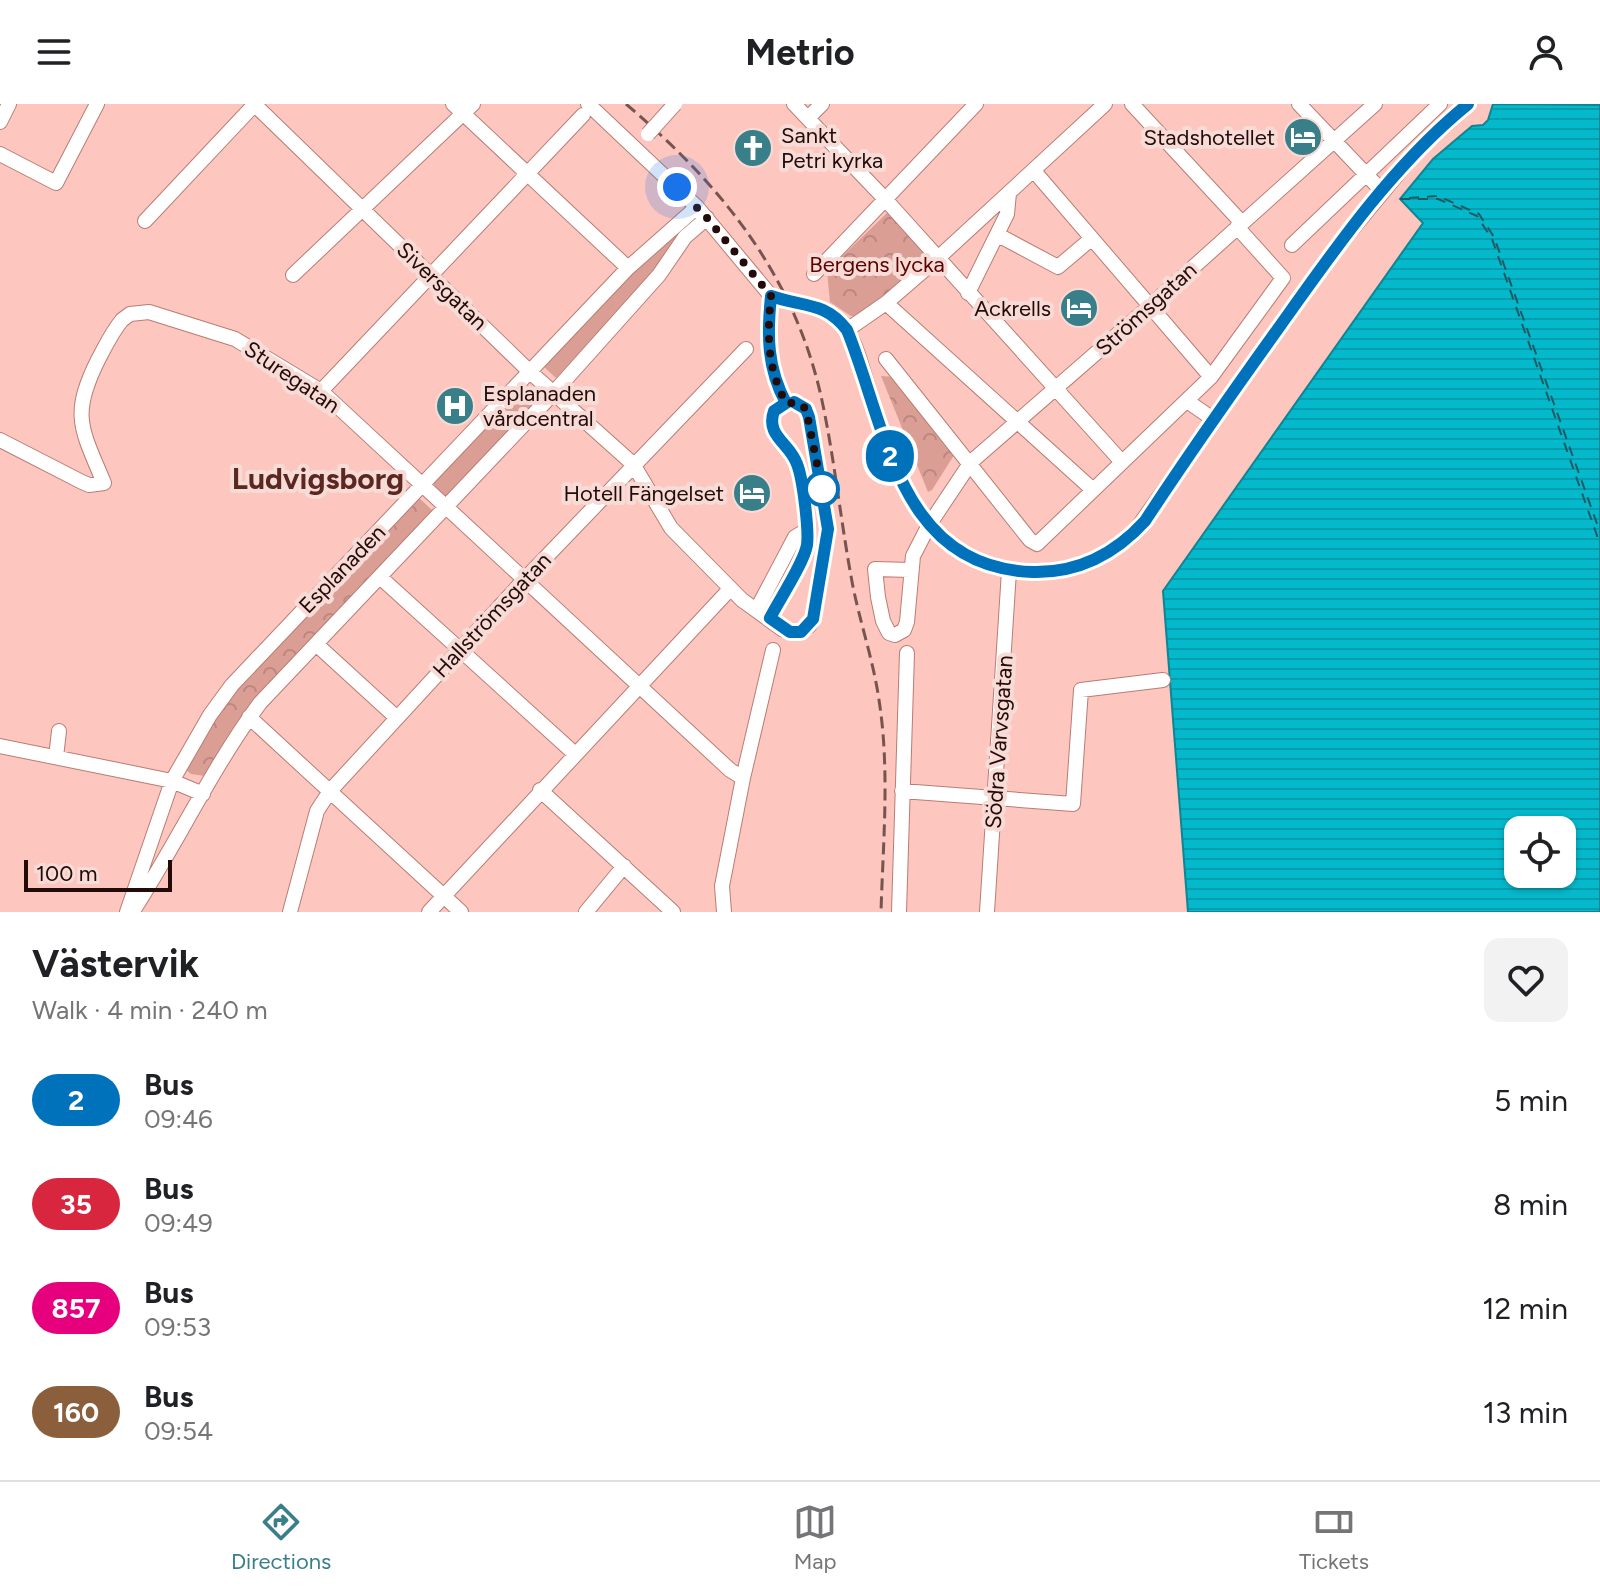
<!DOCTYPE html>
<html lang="en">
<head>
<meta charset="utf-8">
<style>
  :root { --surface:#fff; --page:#f2f2f2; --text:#202124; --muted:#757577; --line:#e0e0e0; --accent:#387f8a }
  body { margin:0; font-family:Figtree,sans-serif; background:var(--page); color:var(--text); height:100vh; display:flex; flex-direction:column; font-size:30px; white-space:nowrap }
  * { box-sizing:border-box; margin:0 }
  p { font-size:26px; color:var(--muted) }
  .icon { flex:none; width:44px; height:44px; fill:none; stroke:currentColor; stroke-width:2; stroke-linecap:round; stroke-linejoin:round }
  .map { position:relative; height:808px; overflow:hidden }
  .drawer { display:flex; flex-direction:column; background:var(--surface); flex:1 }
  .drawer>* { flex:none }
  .badge { padding:0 16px; border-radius:26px; font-size:28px; line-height:52px }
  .tools { position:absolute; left:1504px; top:712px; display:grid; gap:16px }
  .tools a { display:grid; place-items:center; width:72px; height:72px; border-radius:16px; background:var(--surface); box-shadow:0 2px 6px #0004; font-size:40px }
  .scale { position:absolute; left:24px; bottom:20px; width:148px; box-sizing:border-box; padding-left:8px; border:4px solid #220b08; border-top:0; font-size:22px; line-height:28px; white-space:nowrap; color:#220b08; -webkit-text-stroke:6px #f7dbd6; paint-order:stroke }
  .you { position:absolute; width:40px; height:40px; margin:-20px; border:6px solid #fff; border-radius:50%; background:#1a73e8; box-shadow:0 0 0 12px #1a73e833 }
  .map>.badge { position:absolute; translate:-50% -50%; box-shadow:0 0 0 4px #fff }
  .round { display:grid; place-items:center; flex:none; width:84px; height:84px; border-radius:16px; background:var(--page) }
  .headline { display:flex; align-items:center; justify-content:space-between; height:136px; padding:0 32px }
  h1 { font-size:38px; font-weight:700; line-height:60px }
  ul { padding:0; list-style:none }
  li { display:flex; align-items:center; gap:24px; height:104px; padding:0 32px }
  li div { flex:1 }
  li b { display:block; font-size:30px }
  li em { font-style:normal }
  li .badge { min-width:88px; font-weight:700; text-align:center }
  header { display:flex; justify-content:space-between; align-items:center; height:104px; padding:0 32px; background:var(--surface); font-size:36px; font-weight:700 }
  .tabs { display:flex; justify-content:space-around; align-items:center; height:112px; border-top:2px solid var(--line); background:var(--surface); font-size:22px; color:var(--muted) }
  .tabs a { display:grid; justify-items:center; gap:4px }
  .tabs .on { color:var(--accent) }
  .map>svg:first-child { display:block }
</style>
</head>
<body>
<header><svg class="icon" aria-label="menu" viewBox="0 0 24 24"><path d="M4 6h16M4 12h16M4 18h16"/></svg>Metrio<svg class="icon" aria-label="person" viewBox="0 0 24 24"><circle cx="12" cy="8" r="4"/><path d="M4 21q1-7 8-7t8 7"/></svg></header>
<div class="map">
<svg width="1600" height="808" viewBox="0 0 1600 808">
  <defs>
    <pattern id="park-crowns" width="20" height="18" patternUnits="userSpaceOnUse" patternTransform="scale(2)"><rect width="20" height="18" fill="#db9e95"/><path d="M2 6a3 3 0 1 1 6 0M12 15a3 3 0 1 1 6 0" fill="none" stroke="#bc877f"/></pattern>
    <pattern id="water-rules" width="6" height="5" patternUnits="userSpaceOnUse" patternTransform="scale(2)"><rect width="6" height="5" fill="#05b9cd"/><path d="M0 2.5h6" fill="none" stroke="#069eaf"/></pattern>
  </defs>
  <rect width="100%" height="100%" fill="#fdc6be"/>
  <!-- grass -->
  <path fill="#db9e95" d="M 683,123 L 685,126 L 653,169 L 556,274 L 543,262 L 642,157 Z
    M 526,281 L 537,287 L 542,294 L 450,391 L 443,391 L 432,378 Z"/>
  <!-- park -->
  <path fill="url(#park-crowns)" d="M 888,108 L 927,152 L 863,211 L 851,212 L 830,198 L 827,167 Z
    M 881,272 L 895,273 L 956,348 L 932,386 L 928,388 Z
    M 417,392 L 434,408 L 205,672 L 191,670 L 186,666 L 216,608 Z"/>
  <!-- water -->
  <path fill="url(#water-rules)" stroke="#0e8592" stroke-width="2" fill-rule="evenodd" d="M 1493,0 L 1600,1 L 1600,808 L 1188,808 L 1163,487 L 1423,119 L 1400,95 L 1433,55 L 1472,22 L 1483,21 L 1488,16 ZM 1518,726 L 1562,726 L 1562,770 L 1518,770 Z"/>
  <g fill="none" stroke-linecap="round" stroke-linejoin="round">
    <!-- ferry -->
    <path stroke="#205b64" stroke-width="2" stroke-dasharray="10 8" stroke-linecap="butt" d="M 1409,94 L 1438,92 L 1479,110 L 1494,133 L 1600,428
      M 1400,95 L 1438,95 L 1477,112 L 1492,135 L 1600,440"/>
    <!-- minor casing -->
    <g stroke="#ba7c73" stroke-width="16">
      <path id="minor" d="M 254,0 L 529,267 L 633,360 L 671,424 L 742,496 L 782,525 L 795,529 L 809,522 L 813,515 L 828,425 L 809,313 C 805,301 798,297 786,299
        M 453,0 L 628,164
        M 588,0 L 697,103 L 771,192 C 793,200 822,198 839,216 C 855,232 861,261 868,283 C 888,348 905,415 968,452 C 984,460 1002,467 1020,467 C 1068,469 1096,460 1133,430 L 1334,147 L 1416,48 L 1468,0
        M 794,0 L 885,95 L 1121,357
        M 1132,0 L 1242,119
        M 1299,0 L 1382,87
        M 808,14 L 822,0
        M 0,18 L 9,0
        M 0,50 L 56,79 L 97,0
        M 1034,67 L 1211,273
        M 145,117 L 255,0
        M 998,131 L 1058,163 L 1091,135
        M 1292,141 L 1440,0
        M 814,170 L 976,0
        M 293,171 L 473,0
        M 968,189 L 1007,110 L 1009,89
        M 771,192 C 767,233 766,262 786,299
        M 886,199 L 1092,385
        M 847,226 L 886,199 L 937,155 L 1105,0
        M 886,255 L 1030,436 L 1037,440 L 1211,273 L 1283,174 L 1237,123
        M 321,287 L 583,11
        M 1187,297 L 1213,315
        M 0,336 L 82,378 L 89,381 L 104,379 C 81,324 70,311 99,254 C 106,241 112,228 122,216 L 130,210 L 149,208 L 235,235 L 321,287 L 730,666 L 743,674
        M 910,466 L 875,465 L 878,493 L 883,517 L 889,529 L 895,531 L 904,526 L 907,518 L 913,452 L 929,421 L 971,358 L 1150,202 L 1375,0
        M 380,473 L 575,650
        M 757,505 L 795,433 L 805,427
        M 770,514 C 780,494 803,462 807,441 C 809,426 803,375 797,360 C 789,339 765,331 774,307 L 786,299
        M 316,540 L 397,614
        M 249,613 L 461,808
        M 0,642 L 172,677 L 203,690
        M 56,653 L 59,627
        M 540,686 L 673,808
        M 902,687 L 1073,700 L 1081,586 L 1163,576
        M 133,807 C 177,739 212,664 260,599 L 548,295 L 659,171 L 685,133 L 707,114
        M 127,808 L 172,677 L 210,611 L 232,581 L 628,164 L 697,103
        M 290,808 L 317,707 L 330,687 L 524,476 L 746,245
        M 429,808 L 730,485
        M 586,808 L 624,762
        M 724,808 L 722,782 L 743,674 L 773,546
        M 899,808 L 907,549
        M 987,808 L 1009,467"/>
    </g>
    <!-- minor -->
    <use href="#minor" stroke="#fff" stroke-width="14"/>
    <!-- rail -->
    <path stroke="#77544f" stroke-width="3" stroke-dasharray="12 6" stroke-linecap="butt" d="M 626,0 C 720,80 793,169 821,292 C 834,351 840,412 851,472 C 858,513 873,554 879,596 C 890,666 883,738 881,808"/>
    <!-- minor-bridge casing -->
    <g stroke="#ba7c73" stroke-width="16" stroke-linecap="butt">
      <path id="minor-bridge" d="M 648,30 L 675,0"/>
    </g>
    <!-- minor-bridge -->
    <use href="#minor-bridge" stroke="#fff" stroke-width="14"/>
  </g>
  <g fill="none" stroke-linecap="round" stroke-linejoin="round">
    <!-- line casing -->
    <g stroke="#fff" stroke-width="18">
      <path id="line" d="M 794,298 L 806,305 L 809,313 L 828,425 L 813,515 L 801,528 L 790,528 L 770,514 C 779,496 804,459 807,441 C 809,426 803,375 797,360 C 790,339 765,332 774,307 L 786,299 C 767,264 767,231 771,192 C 802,203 825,197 847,226 C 887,324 898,464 1033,468 C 1079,469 1115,450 1145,417 C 1189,350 1234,286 1280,222 C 1336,143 1393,61 1468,0"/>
    </g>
    <!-- line -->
    <use href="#line" stroke="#0072bc" stroke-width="12"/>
    <!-- walk -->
    <path stroke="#220b08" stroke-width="8" stroke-dasharray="0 14.4" d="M 677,83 L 707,114 L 771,192 C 767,231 767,264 786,299 L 798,299 L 806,305 L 822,385"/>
  </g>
  <!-- icons -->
  <defs>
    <g id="hotel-disc" transform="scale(2)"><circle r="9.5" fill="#387f8a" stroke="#f7dbd6"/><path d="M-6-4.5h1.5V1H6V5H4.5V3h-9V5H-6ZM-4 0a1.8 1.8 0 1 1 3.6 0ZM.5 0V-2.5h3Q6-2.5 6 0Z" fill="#fff"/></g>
    <g id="church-disc" transform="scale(2)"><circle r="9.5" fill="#387f8a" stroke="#f7dbd6"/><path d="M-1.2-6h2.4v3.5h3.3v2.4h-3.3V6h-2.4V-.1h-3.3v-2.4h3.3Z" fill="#fff"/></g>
    <g id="hospital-disc" transform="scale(2)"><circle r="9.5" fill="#387f8a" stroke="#f7dbd6"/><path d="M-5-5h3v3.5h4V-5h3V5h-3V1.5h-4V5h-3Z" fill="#fff"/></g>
  </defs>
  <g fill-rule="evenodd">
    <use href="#hotel-disc" x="1303" y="33"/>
    <use href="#church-disc" x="753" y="44"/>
    <use href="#hotel-disc" x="1079" y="204"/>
    <use href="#hospital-disc" x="455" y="302"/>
    <use href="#hotel-disc" x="752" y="389"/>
  </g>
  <!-- markers -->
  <circle fill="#fff" stroke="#0072bc" stroke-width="4" cx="822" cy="385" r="16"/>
  <g text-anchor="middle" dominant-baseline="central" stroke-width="8" stroke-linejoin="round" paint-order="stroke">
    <!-- poi labels -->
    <g font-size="22" fill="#220b08" stroke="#f7dbd6" text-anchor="end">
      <text x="781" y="31" text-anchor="start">Sankt<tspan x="781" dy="25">Petri kyrka</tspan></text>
      <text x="1275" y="33">Stadshotellet</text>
      <text x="1051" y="204">Ackrells</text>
      <text x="483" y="289" text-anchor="start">Esplanaden<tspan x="483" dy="25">vårdcentral</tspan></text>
      <text x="724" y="389">Hotell Fängelset</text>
    </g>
    <!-- park labels -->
    <g font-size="22" fill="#5d0102" stroke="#f7dbd6">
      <text x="877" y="160">Bergens lycka</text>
    </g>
    <!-- street labels -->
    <g font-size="22" fill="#220b08" stroke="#f7dbd6">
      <text transform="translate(442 182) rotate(44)">Siversgatan</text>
      <text transform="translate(1146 205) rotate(-42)">Strömsgatan</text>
      <text transform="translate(292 273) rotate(34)">Sturegatan</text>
      <text transform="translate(342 465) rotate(-46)">Esplanaden</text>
      <text transform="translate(492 511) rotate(-47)">Hallströmsgatan</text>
      <text transform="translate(999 638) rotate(-86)">Södra Varvsgatan</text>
    </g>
    <!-- district labels -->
    <g font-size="30" font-weight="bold" fill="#5d2721" stroke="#f7dbd6">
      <text x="318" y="374">Ludvigsborg</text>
    </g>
  </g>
</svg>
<div class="tools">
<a><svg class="icon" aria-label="locate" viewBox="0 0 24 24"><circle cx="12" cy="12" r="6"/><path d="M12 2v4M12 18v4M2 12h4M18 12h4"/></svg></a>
</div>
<div class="scale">100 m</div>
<div class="you" style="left:677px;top:83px"></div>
<b class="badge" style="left:890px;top:352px;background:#0072bc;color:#fff">2</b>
</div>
<section class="drawer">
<div class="headline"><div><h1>Västervik</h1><p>Walk · 4 min · 240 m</p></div><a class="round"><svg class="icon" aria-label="heart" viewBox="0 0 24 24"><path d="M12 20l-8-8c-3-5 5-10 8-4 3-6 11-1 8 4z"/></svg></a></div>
<ul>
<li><span class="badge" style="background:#0072bc;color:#fff">2</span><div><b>Bus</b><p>09:46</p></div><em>5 min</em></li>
<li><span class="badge" style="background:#d7263d;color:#fff">35</span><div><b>Bus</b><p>09:49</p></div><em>8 min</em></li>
<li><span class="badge" style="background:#e6007e;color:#fff">857</span><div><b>Bus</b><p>09:53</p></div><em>12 min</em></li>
<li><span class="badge" style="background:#8b5e3c;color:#fff">160</span><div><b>Bus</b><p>09:54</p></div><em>13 min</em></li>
</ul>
</section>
<nav class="tabs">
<a class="on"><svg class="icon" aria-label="directions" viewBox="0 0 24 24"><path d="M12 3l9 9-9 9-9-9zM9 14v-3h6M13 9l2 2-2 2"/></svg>Directions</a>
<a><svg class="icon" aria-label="map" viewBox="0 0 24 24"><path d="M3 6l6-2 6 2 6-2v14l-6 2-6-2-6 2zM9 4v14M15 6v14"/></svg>Map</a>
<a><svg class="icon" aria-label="tickets" viewBox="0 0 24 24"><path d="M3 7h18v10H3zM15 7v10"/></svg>Tickets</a>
</nav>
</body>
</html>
